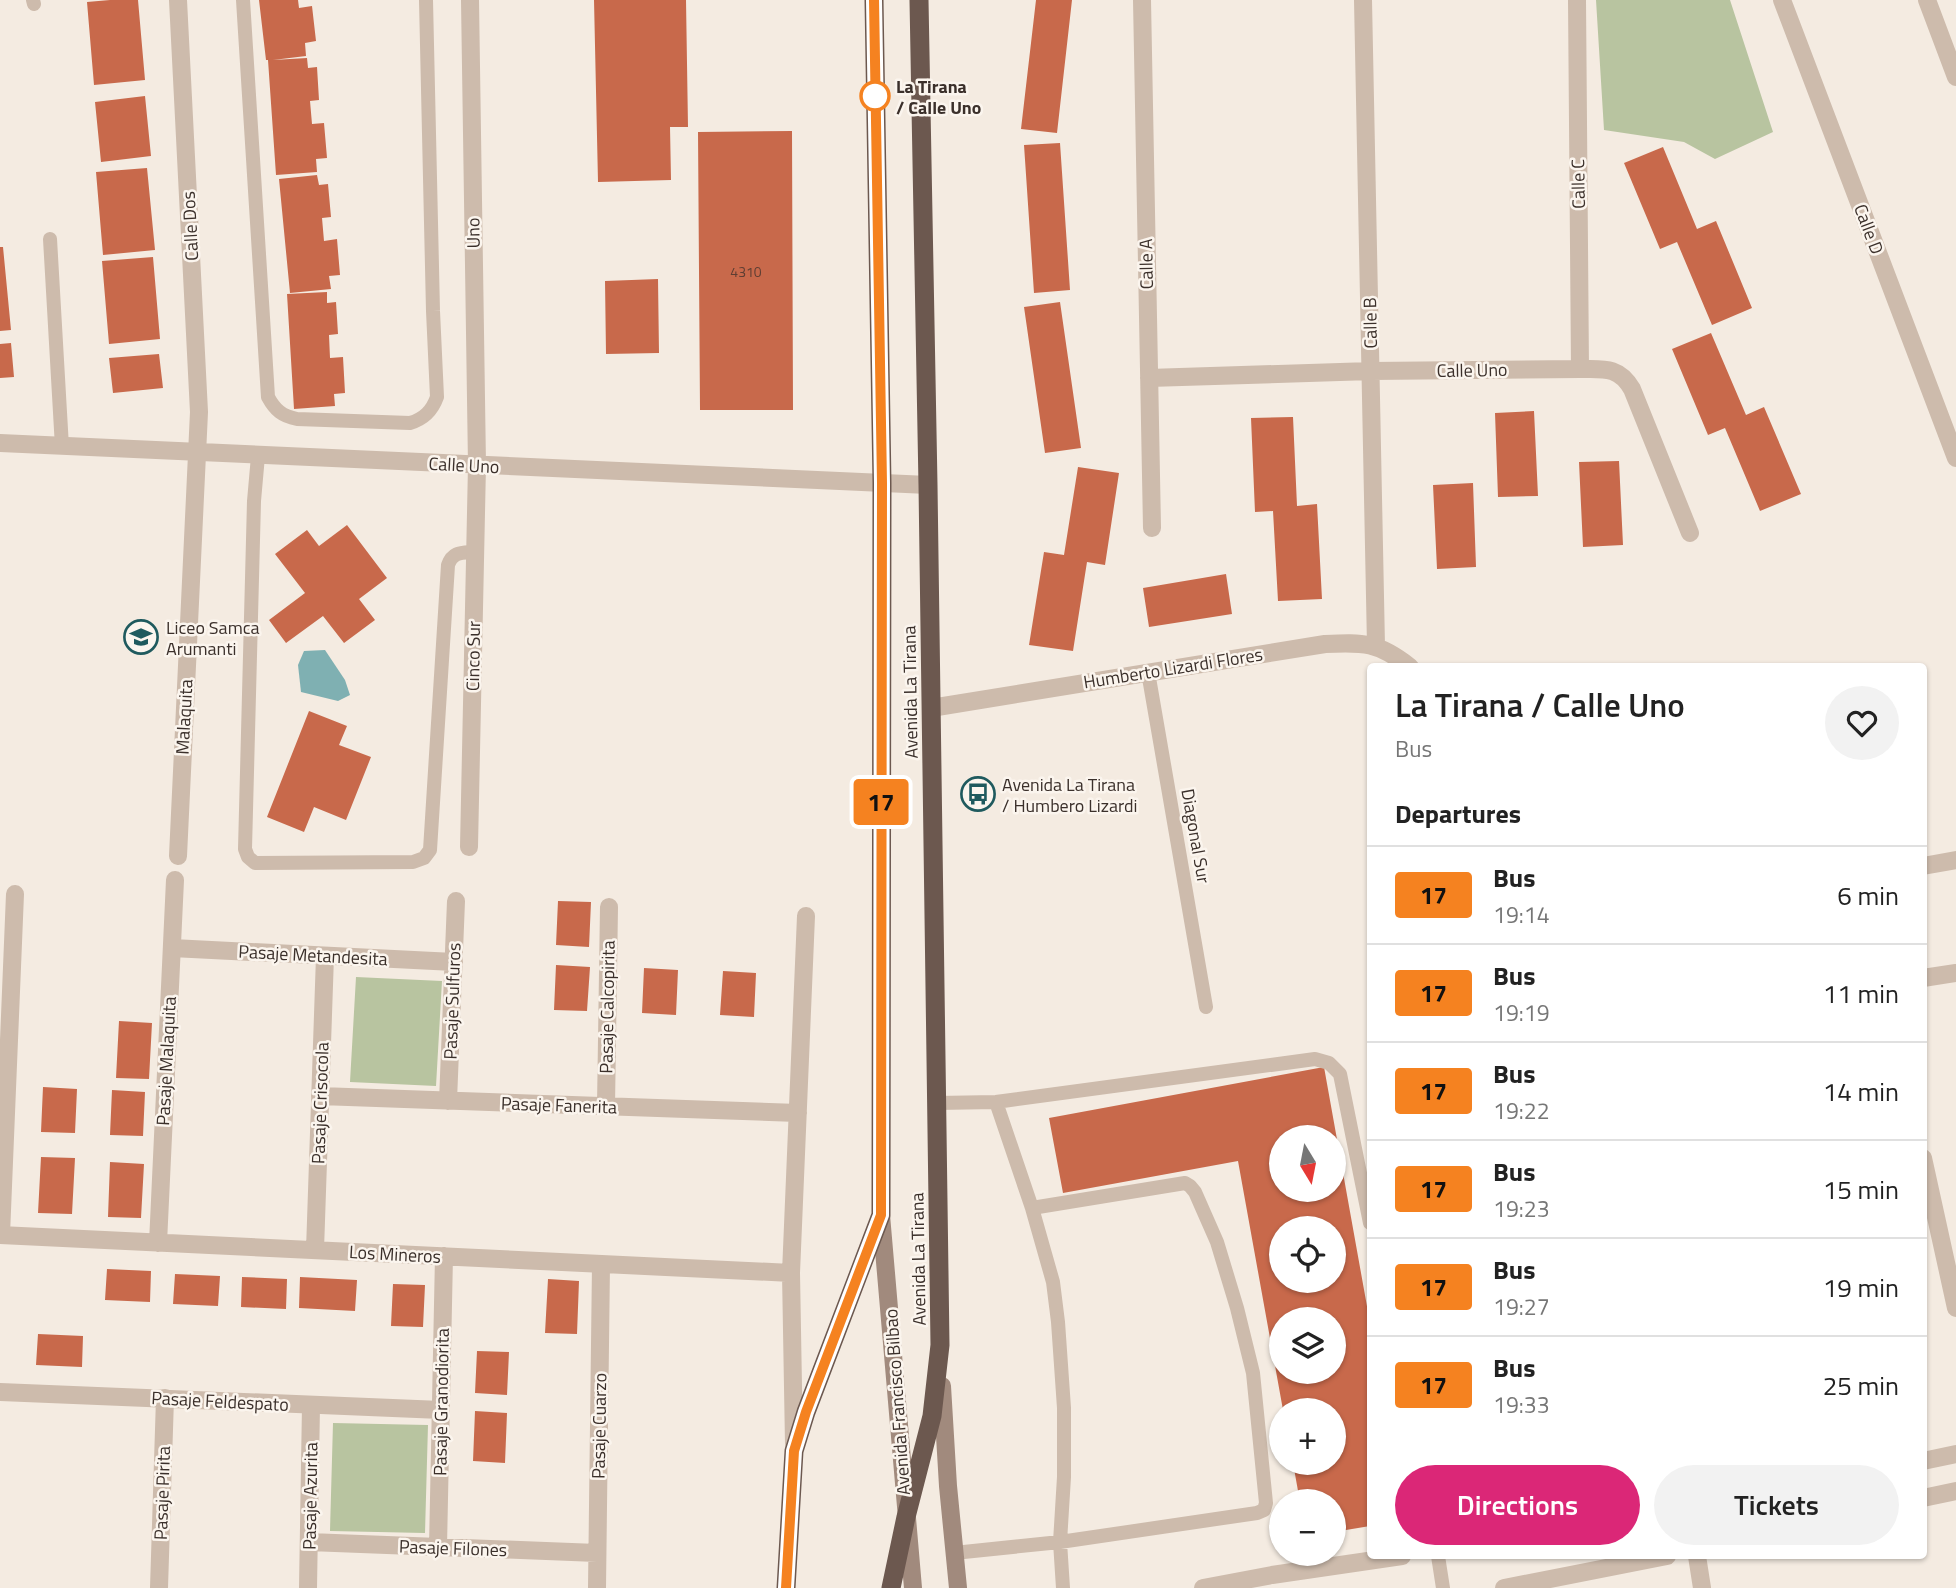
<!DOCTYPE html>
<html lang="en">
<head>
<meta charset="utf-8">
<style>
  :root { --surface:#fff; --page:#f2f2f2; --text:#222; --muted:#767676; --line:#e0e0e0; --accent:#db2777 }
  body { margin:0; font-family:"Titillium Web",sans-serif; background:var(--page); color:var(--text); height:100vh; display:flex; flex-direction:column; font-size:26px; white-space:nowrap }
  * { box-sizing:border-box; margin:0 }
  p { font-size:23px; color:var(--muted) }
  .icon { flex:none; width:38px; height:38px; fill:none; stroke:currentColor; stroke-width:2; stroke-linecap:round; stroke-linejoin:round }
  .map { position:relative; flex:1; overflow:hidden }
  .drawer { position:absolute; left:1367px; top:663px; width:560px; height:896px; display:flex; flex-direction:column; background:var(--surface); border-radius:7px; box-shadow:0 2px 5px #0004 }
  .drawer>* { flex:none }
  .badge { padding:0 14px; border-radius:5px; font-size:24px; line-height:46px }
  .needle { width:46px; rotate:170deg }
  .tools { position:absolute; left:1269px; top:1125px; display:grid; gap:14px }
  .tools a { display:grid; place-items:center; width:77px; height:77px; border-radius:50%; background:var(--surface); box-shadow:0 2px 5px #0004; font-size:35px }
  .map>.badge { position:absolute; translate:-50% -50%; box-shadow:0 0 0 4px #fff }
  h2 { padding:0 28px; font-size:26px; line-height:63px }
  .round { display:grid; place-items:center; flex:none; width:74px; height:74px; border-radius:37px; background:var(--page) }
  .head { display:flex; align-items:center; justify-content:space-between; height:119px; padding:0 28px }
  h1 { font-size:33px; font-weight:600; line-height:52px }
  .cta { display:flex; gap:14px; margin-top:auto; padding:14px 28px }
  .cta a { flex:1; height:80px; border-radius:42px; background:var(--accent); color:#fff; font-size:28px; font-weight:600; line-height:80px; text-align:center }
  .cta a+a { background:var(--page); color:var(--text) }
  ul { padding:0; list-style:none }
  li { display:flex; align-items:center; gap:21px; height:98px; padding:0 28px; border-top:2px solid var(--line) }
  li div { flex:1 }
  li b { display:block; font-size:26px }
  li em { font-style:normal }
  li .badge { min-width:77px; font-weight:700; text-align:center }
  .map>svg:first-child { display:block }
</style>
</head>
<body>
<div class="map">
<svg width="1956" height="1588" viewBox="0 0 1956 1588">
  <rect width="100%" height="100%" fill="#f4ebe1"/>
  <!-- green -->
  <path fill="#b8c4a0" d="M 1596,0 L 1730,0 L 1773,132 L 1715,159 L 1684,142 L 1604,130 Z
    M 356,977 L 442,981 L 436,1086 L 350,1082 Z
    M 333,1423 L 428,1425 L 425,1533 L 330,1531 Z"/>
  <!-- water -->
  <path fill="#7fb0b2" d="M 325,650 L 345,680 L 350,695 L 338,701 L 301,692 L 298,665 L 304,651 Z"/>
  <!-- building -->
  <path fill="#c8694b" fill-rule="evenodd" d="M 110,0 L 138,0 L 145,80 L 94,85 L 87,2 Z
    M 259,0 L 298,0 L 299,8 L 312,6 L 316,41 L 305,43 L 306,56 L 273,60 L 307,58 L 308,68 L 317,67 L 319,100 L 310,101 L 312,124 L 324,123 L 327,158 L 316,159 L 317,172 L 276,175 L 268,60 L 266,60 Z
    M 594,0 L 686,0 L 688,127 L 670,127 L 671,180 L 598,182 Z
    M 1036,0 L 1072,0 L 1057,133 L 1021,129 Z
    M 145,96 L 151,156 L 101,162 L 95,102 Z
    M 792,131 L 793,410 L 700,410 L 698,132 Z
    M 1060,143 L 1070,290 L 1034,293 L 1024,145 Z
    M 1663,147 L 1697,229 L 1716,221 L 1752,308 L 1712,325 L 1677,242 L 1660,249 L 1624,163 Z
    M 147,168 L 155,250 L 103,255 L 96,172 Z
    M 317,175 L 319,185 L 328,184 L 331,217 L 322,218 L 324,241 L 337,239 L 340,275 L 329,276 L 331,289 L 290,293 L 279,179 Z
    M 0,247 L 3,247 L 11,330 L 0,331 Z
    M 153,257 L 160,339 L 109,344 L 102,261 Z
    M 658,279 L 659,353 L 606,354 L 605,281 Z
    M 327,292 L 327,303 L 336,302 L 338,334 L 329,335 L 330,358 L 343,357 L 345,393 L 334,394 L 335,406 L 294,409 L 287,294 Z
    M 1060,302 L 1081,448 L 1045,453 L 1024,307 Z
    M 1711,333 L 1746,415 L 1764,407 L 1801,494 L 1760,511 L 1725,428 L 1708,435 L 1672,349 Z
    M 11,343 L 14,377 L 0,378 L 0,344 Z
    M 159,354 L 163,388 L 113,393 L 109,358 Z
    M 1534,411 L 1538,496 L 1498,497 L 1495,413 Z
    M 1293,417 L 1297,506 L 1317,504 L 1322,599 L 1278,601 L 1273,511 L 1255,512 L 1251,418 Z
    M 1619,461 L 1623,545 L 1583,547 L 1579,462 Z
    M 1078,467 L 1119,473 L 1105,565 L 1087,562 L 1073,651 L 1029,645 L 1044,552 L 1064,555 Z
    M 1473,483 L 1476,567 L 1437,569 L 1433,485 Z
    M 347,525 L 387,578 L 359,599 L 375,620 L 344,643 L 323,616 L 286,643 L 269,620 L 305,593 L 275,554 L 307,530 L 319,546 Z
    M 1226,574 L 1232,614 L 1149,627 L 1143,588 Z
    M 309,711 L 347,726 L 339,745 L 371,757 L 346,820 L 314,807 L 304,832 L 267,817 Z
    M 558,901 L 591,902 L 589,947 L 556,945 Z
    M 556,965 L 590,967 L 587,1011 L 554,1010 Z
    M 644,968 L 678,970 L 676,1015 L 642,1013 Z
    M 723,971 L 756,973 L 754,1017 L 720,1015 Z
    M 119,1021 L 152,1023 L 149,1079 L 116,1078 Z
    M 1324,1067 L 1370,1323 L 1370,1526 L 1334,1532 L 1334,1502 L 1300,1502 L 1293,1463 L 1334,1463 L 1334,1410 L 1283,1410 L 1238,1161 L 1063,1193 L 1049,1118 ZM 1281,1138 L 1334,1138 L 1334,1190 L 1281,1190 ZM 1281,1228 L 1334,1228 L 1334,1281 L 1281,1281 ZM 1281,1320 L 1334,1320 L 1334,1372 L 1281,1372 Z
    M 43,1087 L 77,1089 L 75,1133 L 41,1132 Z
    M 112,1090 L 145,1092 L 143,1136 L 110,1135 Z
    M 41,1157 L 75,1158 L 72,1214 L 38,1213 Z
    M 110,1162 L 144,1164 L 141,1218 L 108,1217 Z
    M 107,1269 L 151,1271 L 150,1302 L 105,1300 Z
    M 175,1274 L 220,1276 L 218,1306 L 173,1304 Z
    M 242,1277 L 287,1279 L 286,1309 L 241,1307 Z
    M 300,1277 L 357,1280 L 355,1311 L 299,1308 Z
    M 548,1279 L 579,1281 L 577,1334 L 545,1333 Z
    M 393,1284 L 425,1285 L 423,1327 L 391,1326 Z
    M 38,1334 L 83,1336 L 82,1367 L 36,1365 Z
    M 477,1351 L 509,1352 L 507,1395 L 475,1393 Z
    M 475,1411 L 507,1413 L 505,1463 L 473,1461 Z"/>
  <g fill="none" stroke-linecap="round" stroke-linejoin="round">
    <!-- service -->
    <path stroke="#cdbbac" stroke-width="14" d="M 33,0 L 34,4
      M 243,0 L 268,397 C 275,410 282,416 297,419 L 410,423 C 424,419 432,411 437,397 L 433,311 L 426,0
      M 50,239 L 62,447
      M 258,456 L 254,501 L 245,849 L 248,857 L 255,863 L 413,862 L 424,858 L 430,850 L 448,565 C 453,551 462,553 475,552
      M 1148,672 L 1206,1007
      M 996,1102 L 1032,1208 L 1053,1282 L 1058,1322 L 1064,1408 L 1064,1477 L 1060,1542 L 1063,1588
      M 937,1103 L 996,1102 L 1315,1059 L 1329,1063 L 1340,1074 L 1370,1223
      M 954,1553 L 1060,1542 L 1257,1513 L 1264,1510 L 1266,1503 L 1253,1373 L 1237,1308 L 1217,1242 L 1195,1192 L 1190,1186 L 1185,1183 L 1032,1208
      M 1438,1556 L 1443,1588"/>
    <!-- minor -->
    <path stroke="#cdbbac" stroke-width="18" d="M 1142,0 L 1152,528
      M 1363,0 L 1376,646
      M 1577,0 L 1580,369
      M 1782,0 L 1956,458
      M 1927,0 L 1956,77
      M 1149,378 L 1371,371 L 1580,369 C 1603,369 1619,366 1632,389 L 1690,533
      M 0,443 L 928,485
      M 931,708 L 1325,644 C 1364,642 1378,642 1410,667
      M 469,847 L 477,465 L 470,0
      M 178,856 L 199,412 L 178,0
      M 1923,866 L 1956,860
      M 172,948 L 454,962
      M 1923,978 L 1956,973
      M 320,1096 L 798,1113
      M 448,1101 L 456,901
      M 606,1106 L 609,907
      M 1923,1158 L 1956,1308
      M 0,1235 L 791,1273
      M 1,1235 L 15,894
      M 158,1243 L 175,880
      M 315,1250 L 325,956
      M 0,1392 L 441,1410
      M 794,1444 L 791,1273 L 806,916
      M 309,1542 L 597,1553
      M 438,1547 L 444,1256
      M 1697,1556 L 1702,1588
      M 159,1588 L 165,1398
      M 308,1588 L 311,1405
      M 597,1588 L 601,1264"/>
    <!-- tertiary -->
    <path stroke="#cdbbac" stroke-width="18" d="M 1923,1461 L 1956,1454
      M 1923,1498 L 1956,1491
      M 1203,1588 L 1272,1575 L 1402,1556
      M 1504,1588 L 1667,1556"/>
    <!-- secondary -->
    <path stroke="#a18a7d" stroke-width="18" d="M 881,1215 L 913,1588
      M 942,1386 L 948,1486 L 958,1588"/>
    <!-- trunk -->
    <path stroke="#6c584f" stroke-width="19" d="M 786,1588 L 794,1451 L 806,1412 L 881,1215 L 882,483 L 874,0
      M 891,1588 L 906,1517 L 932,1416 L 940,1345 L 928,485 L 919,0"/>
  </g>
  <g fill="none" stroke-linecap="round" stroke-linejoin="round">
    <!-- line casing -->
    <g stroke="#fff" stroke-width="16">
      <path id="line" d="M 786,1588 L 794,1451 L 806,1412 L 881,1215 L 882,483 L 874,0"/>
    </g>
    <!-- line -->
    <use href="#line" stroke="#f58220" stroke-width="10"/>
  </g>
  <!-- icons -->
  <defs>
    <g id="school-ring" transform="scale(1.75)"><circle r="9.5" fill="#fbf5ee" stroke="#1f5a5e" stroke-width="1.5"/><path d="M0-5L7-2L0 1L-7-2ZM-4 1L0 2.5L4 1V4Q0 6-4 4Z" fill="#1f5a5e"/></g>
    <g id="bus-ring" transform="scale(1.75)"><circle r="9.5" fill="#fbf5ee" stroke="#1f5a5e" stroke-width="1.5"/><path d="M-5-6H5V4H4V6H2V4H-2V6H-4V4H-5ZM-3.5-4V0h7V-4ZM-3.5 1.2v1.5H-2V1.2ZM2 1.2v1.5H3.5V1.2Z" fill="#1f5a5e"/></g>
  </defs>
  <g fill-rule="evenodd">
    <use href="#school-ring" x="141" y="637"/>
    <use href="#bus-ring" x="978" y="794"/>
  </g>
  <!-- markers -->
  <circle fill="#fff" stroke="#f58220" stroke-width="3.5" cx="875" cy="96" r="14"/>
  <g text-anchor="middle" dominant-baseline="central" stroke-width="5" stroke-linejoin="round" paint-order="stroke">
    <!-- number labels -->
    <g font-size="14" fill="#5e3e33">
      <text x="746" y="271">4310</text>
    </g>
    <!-- stop labels -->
    <g font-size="18" font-weight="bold" fill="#3b302b" stroke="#fbf5ee" text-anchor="start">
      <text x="896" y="86">La Tirana<tspan x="896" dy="21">/ Calle Uno</tspan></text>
    </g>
    <!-- street labels -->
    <g font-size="18" fill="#3b302b" stroke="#fbf5ee">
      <text transform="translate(1578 184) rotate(-91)">Calle C</text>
      <text transform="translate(190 226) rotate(-93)">Calle Dos</text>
      <text transform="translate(1869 229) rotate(69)">Calle D</text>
      <text transform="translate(473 233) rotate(-91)">Uno</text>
      <text transform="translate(1146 264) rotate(-91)">Calle A</text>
      <text transform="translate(1370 323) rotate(-91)">Calle B</text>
      <text transform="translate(1472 370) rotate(-1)">Calle Uno</text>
      <text transform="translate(464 465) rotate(3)">Calle Uno</text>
      <text transform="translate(473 656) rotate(-89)">Cinco Sur</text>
      <text transform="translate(1173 668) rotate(-9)">Humberto Lizardi Flores</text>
      <text transform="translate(910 692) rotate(-91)">Avenida La Tirana</text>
      <text transform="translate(184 717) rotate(-87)">Malaquita</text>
      <text transform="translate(1196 836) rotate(80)">Diagonal Sur</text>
      <text transform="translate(313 955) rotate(3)">Pasaje Metandesita</text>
      <text transform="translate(452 1001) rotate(-88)">Pasaje Sulfuros</text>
      <text transform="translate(607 1007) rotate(-89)">Pasaje Calcopirita</text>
      <text transform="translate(166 1061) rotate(-87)">Pasaje Malaquita</text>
      <text transform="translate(320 1103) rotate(-88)">Pasaje Crisocola</text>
      <text transform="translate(559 1105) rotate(2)">Pasaje Fanerita</text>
      <text transform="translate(395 1254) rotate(3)">Los Mineros</text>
      <text transform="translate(918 1259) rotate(-91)">Avenida La Tirana</text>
      <text transform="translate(220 1401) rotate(3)">Pasaje Feldespato</text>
      <text transform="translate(441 1402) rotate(-89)">Pasaje Granodiorita</text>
      <text transform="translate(897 1402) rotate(-94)">Avenida Francisco Bilbao</text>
      <text transform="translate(599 1426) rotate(-89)">Pasaje Cuarzo</text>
      <text transform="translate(162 1493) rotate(-88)">Pasaje Pirita</text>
      <text transform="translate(310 1496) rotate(-89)">Pasaje Azurita</text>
      <text transform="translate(453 1548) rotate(2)">Pasaje Filones</text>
    </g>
    <!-- poi labels -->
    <g font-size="18" fill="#3b302b" stroke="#fbf5ee" text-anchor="start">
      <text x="166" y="627">Liceo Samca<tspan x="166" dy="21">Arumanti</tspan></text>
      <text x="1002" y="784">Avenida La Tirana<tspan x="1002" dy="21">/ Humbero Lizardi</tspan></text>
    </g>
  </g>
</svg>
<div class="tools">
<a><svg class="needle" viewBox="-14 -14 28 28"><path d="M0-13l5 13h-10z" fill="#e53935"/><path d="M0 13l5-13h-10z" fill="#767676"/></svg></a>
<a><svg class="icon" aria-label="locate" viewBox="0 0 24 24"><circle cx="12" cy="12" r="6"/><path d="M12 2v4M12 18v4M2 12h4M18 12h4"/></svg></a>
<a><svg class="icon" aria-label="layers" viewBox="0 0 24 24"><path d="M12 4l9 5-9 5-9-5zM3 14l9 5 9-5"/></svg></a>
<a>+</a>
<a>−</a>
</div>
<b class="badge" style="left:881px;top:802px;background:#f58220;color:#111">17</b>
<section class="drawer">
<div class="head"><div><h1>La Tirana / Calle Uno</h1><p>Bus</p></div><a class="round"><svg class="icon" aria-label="heart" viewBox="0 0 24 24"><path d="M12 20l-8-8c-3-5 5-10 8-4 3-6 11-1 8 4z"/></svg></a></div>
<h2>Departures</h2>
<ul>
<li><span class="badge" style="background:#f58220;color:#111">17</span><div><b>Bus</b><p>19:14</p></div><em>6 min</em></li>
<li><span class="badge" style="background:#f58220;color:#111">17</span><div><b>Bus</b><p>19:19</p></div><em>11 min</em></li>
<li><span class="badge" style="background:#f58220;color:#111">17</span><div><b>Bus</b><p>19:22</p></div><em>14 min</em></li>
<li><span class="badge" style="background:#f58220;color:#111">17</span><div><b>Bus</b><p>19:23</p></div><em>15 min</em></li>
<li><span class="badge" style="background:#f58220;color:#111">17</span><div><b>Bus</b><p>19:27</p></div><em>19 min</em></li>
<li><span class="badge" style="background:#f58220;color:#111">17</span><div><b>Bus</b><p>19:33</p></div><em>25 min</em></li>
</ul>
<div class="cta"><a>Directions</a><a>Tickets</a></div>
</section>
</div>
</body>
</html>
